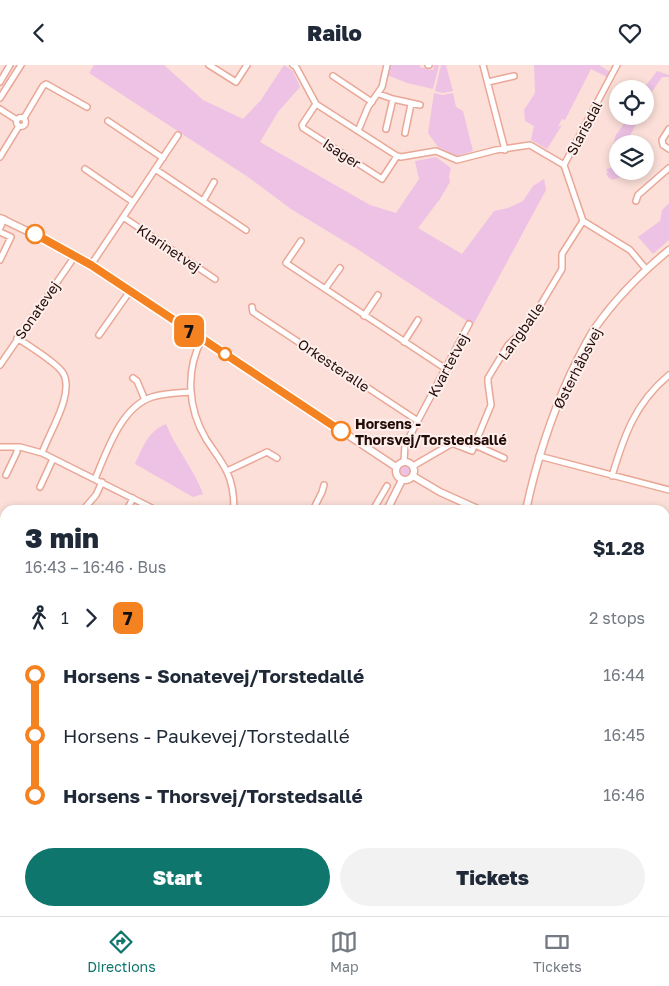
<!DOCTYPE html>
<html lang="en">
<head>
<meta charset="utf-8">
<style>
  :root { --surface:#fff; --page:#f2f2f3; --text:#1f2937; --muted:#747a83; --line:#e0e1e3; --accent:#0f766e }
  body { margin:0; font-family:"Golos Text",sans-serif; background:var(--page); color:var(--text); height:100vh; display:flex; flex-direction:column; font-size:19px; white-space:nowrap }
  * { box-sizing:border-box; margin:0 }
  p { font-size:16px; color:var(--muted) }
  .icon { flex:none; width:28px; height:28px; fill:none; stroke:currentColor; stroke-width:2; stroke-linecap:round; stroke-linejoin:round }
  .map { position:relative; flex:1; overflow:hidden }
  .details { position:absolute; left:0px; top:440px; width:670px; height:411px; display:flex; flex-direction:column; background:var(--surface); border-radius:15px 15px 0 0; box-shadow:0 2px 8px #0003 }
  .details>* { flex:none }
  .badge { padding:0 10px; border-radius:8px; font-size:18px; line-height:32px }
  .buttons { position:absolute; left:609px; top:15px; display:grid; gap:10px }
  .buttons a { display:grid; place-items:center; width:45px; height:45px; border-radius:50%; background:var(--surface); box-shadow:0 2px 8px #0003; font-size:25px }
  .map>.badge { position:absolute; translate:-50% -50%; box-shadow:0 0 0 2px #fff }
  .legs { display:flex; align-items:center; gap:8px; height:55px; padding:0 25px; font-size:16px }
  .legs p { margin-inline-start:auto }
  .headline { display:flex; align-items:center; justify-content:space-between; height:85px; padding:0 25px }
  h1 { font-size:28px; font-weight:800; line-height:38px }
  .button { display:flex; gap:10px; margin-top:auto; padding:10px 25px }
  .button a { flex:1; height:58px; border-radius:30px; background:var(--accent); color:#fff; font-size:20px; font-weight:800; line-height:58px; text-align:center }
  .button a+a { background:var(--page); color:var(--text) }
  ul { padding:0 25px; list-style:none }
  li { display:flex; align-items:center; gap:18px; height:60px; font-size:19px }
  li i { display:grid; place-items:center; width:8px; height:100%; margin:0 6px; background:currentColor }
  li i::after { content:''; width:12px; height:12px; margin:-6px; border:4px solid; border-radius:50%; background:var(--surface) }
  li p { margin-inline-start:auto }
  li:first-child i { background:linear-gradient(#0000 50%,currentColor 0) }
  li:last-child i { background:linear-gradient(currentColor 50%,#0000 0) }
  header { display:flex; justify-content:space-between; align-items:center; height:65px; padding:0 25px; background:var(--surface); font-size:22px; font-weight:800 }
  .tab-bar { display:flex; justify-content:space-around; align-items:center; height:70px; border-top:1px solid var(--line); background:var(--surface); font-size:14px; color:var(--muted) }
  .tab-bar a { display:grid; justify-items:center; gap:2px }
  .tab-bar .active { color:var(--accent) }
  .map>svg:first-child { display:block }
</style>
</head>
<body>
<header><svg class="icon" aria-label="back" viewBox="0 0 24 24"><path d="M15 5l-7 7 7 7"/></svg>Railo<svg class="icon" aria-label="heart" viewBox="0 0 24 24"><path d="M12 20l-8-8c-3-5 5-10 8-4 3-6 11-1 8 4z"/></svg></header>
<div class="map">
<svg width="669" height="851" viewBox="0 0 669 851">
  <rect width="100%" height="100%" fill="#fbdfd8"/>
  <!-- green -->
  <path fill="#eec2e5" d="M 94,0 L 164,0 L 203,35 L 243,54 L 261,35 L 284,0 L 293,6 L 300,22 L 278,47 L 260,77 L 370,140 L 396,148 L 419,114 L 415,96 L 436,92 L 451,103 L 449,112 L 450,117 L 440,134 L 418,163 L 462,189 L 494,146 L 508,143 L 523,136 L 533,121 L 544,114 L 546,125 L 473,260 L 357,184 L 291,144 L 248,112 L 89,8 Z
    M 389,0 L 420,0 L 420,2 L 433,5 L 434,0 L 439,0 L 433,24 L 407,18 L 387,10 Z
    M 441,0 L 446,0 L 453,26 L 443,28 L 435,26 Z
    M 534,0 L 599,0 L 610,7 L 607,12 L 591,4 L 565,55 L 562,54 L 558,62 L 562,60 L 547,84 L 531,75 L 534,61 L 525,56 L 524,45 L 535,28 Z
    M 657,6 L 669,10 L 669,12 L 662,12 L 652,27 L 650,27 L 644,23 Z
    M 434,28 L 443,30 L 453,28 L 456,42 L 463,46 L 473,86 L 457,91 L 438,82 L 428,68 Z
    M 629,51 L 641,51 L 625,79 L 618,79 L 618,106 L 623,106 L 620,112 L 612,115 L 608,112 L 606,108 L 608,108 L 606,104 L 615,102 L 616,99 L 611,86 L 616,70 Z
    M 669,138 L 669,175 L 653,189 L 638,172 L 660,156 L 662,145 Z
    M 166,359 C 176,384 194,404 203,429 L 193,432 L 135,399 C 143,382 148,366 166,359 Z
    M398 406a7 7 0 1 1 14 0a7 7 0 1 1-14 0Z
    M 669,620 L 669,664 L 665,665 L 665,634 Z
    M 669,666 L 669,805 L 665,803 L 665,667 Z
    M 665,833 L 669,835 L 669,851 L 640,851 L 639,846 L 665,846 Z
    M 482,846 L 552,846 L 550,851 L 490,851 Z
    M 557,846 L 609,846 L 610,851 L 556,851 Z"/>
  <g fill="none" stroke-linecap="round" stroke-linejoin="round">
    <!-- minor casing -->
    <g stroke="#e9a797" stroke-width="8">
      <path id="minor" d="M 209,0 L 236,17 L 247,0
        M 293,0 L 296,2 L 316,39 L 397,91 L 401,92 L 436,86 L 457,95 L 496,85 L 530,80 L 564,100 L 583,156 L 630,185 L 646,204
        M 428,0 L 429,0
        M 483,0 L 505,85
        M 333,11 L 372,37
        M 0,17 L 10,0
        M 488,17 L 514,11
        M 379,29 L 393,34 L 420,40
        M 0,33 L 21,0
        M 316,39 L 302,60 L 303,63 L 382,114 L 397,91
        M 0,44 L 17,55
        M16.5 57a4.5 4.5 0 1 1 9 0a4.5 4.5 0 1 1-9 0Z
        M 24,53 L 43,21 L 46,19 L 87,42
        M 108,56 L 163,93
        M 386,64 L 393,34
        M 669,64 L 662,75 L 663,80 L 669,84
        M 358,66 L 368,42 L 382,22 L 387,0
        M 405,68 L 411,39
        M 0,92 L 19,61
        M 564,100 L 617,0
        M 85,104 L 133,137
        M 155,104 L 246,165
        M 203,136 L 214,117
        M 636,136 L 638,130 L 669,103
        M 123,152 L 215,214
        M 0,163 L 4,154
        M 0,167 L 11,172 L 0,195
        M 301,176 L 286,198 L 446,304
        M 91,200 L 178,70
        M 325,224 L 340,203
        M 252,242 L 253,247 L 418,356
        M 364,251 L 378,230
        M 99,270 L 130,226
        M 17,273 C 28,280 57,298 63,308 C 75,328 49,368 42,388
        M 202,274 C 185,306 188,344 206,374 C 213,385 222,396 227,407 C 233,419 234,432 234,445
        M 404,277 L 418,255
        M 0,300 L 75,191
        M 133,313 L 137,316 L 145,335
        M 475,380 L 504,393
        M 0,382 L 20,382 L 42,388 L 156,445
        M 539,391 L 669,425
        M 404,396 L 405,380 L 469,259
        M 413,401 L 451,379 L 454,379 L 472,386 L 491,340 L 488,318 L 488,313 L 508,280 L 528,261 L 562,204 L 562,189 L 583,156
        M 227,406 L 267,387 L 277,393
        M 6,410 L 17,387 L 17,382
        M 612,411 C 624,371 635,338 669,310
        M 95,414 C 107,386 121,342 152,332 C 165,328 178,328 191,327
        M 40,422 L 53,394
        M 83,445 L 96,430 L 102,417
        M 127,445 L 133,433
        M 313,445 L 322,427 L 324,420
        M 373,445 L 387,421
        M 0,463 L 5,465
        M 0,495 L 5,486
        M 0,568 L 5,573
        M 0,620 L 5,616
        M 0,718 L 5,718
        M 0,837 L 5,840
        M 15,846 L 25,851
        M 358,851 L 358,846
        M 396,851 L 404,846"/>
    </g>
    <!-- tertiary casing -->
    <g stroke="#e9a797" stroke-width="9">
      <path id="tertiary" d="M 0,153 L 52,178 L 91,200 L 396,402
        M396 406a9 9 0 1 1 18 0a9 9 0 1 1-18 0Z
        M 413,411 L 440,427 L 480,445
        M 387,445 L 402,415
        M 526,445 C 536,398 550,354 570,310 C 578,294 585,278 595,263 C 616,233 641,208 669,185
        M 665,494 L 669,495
        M 101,846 L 105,851
        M 108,846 L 113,851"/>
    </g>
    <!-- secondary casing -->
    <g stroke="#e9a797" stroke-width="9">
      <path id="secondary" d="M 117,851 L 122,846"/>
    </g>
    <!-- primary casing -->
    <g stroke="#e9a797" stroke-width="10">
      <path id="primary" d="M 0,681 L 5,683
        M 0,692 L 5,694
        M 665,812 L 669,813
        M 665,822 L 669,824"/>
    </g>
    <!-- minor -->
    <use href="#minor" stroke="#fff" stroke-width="5"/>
    <!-- tertiary -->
    <use href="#tertiary" stroke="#fff" stroke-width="6"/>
    <!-- secondary -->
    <use href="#secondary" stroke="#fff" stroke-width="7"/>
    <!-- primary -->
    <use href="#primary" stroke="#fff" stroke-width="8"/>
    <!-- rail -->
    <path stroke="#765d57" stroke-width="1" stroke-dasharray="2.5 5" stroke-linecap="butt" d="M 665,608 L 669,595
      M 633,846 L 633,851"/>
  </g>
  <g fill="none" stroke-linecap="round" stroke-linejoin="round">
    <!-- line-1 casing -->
    <g stroke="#fff" stroke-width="11">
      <path id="line-1" d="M 35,169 L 91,200 L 341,366"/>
    </g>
    <!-- line-1 -->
    <use href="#line-1" stroke="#f58220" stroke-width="8"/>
  </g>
  <!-- markers -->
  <g fill="#fff" stroke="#f58220" stroke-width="2.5">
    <circle cx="35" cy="169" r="9"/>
    <circle cx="225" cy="289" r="6"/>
    <circle cx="341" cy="366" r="9"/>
  </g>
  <g text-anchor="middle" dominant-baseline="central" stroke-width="4" stroke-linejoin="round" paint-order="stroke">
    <!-- street labels -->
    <g font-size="14" fill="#230c07" stroke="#feefec">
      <text transform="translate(584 63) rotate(-62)">Slarisdal</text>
      <text transform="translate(342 88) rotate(33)">Isager</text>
      <text transform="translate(169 183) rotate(34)">Klarinetvej</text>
      <text transform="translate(37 245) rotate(-55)">Sonatevej</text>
      <text transform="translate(521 266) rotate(-54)">Langballe</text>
      <text transform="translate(334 300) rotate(34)">Orkesteralle</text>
      <text transform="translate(448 300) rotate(-62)">Kvartetvej</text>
      <text transform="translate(577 303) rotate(-63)">Østerhåbsvej</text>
    </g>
    <!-- stop labels -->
    <g font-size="14" font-weight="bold" fill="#230c07" stroke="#feefec" text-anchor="start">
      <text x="355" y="358">Horsens -<tspan x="355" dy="16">Thorsvej/Torstedsallé</tspan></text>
    </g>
  </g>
</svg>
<div class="buttons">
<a><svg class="icon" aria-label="locate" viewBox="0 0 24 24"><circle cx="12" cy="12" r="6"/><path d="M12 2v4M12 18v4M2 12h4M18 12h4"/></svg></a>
<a><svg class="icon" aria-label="layers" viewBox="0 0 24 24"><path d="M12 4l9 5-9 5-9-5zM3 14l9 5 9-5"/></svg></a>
</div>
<b class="badge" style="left:189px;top:266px;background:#f58220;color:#111">7</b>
<section class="details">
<div class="headline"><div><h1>3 min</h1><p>16:43 – 16:46 · Bus</p></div><b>$1.28</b></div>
<div class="legs"><svg class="icon" aria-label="walk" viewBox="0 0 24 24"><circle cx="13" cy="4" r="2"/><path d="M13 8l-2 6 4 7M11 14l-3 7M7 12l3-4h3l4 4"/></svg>1<svg class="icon" aria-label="forward" viewBox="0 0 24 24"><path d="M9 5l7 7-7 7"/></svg><b class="badge" style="background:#f58220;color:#111">7</b><p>2 stops</p></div>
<ul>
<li><i style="color:#f58220"></i><b>Horsens - Sonatevej/Torstedallé</b><p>16:44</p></li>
<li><i style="color:#f58220"></i><span>Horsens - Paukevej/Torstedallé</span><p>16:45</p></li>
<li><i style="color:#f58220"></i><b>Horsens - Thorsvej/Torstedsallé</b><p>16:46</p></li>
</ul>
<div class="button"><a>Start</a><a>Tickets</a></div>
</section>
</div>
<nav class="tab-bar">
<a class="active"><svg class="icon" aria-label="directions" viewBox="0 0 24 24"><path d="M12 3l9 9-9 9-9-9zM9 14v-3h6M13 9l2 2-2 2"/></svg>Directions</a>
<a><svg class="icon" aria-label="map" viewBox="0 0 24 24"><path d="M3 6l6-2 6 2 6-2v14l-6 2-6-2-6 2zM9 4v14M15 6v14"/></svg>Map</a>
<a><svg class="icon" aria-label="tickets" viewBox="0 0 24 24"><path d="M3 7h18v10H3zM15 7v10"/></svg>Tickets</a>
</nav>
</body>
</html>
